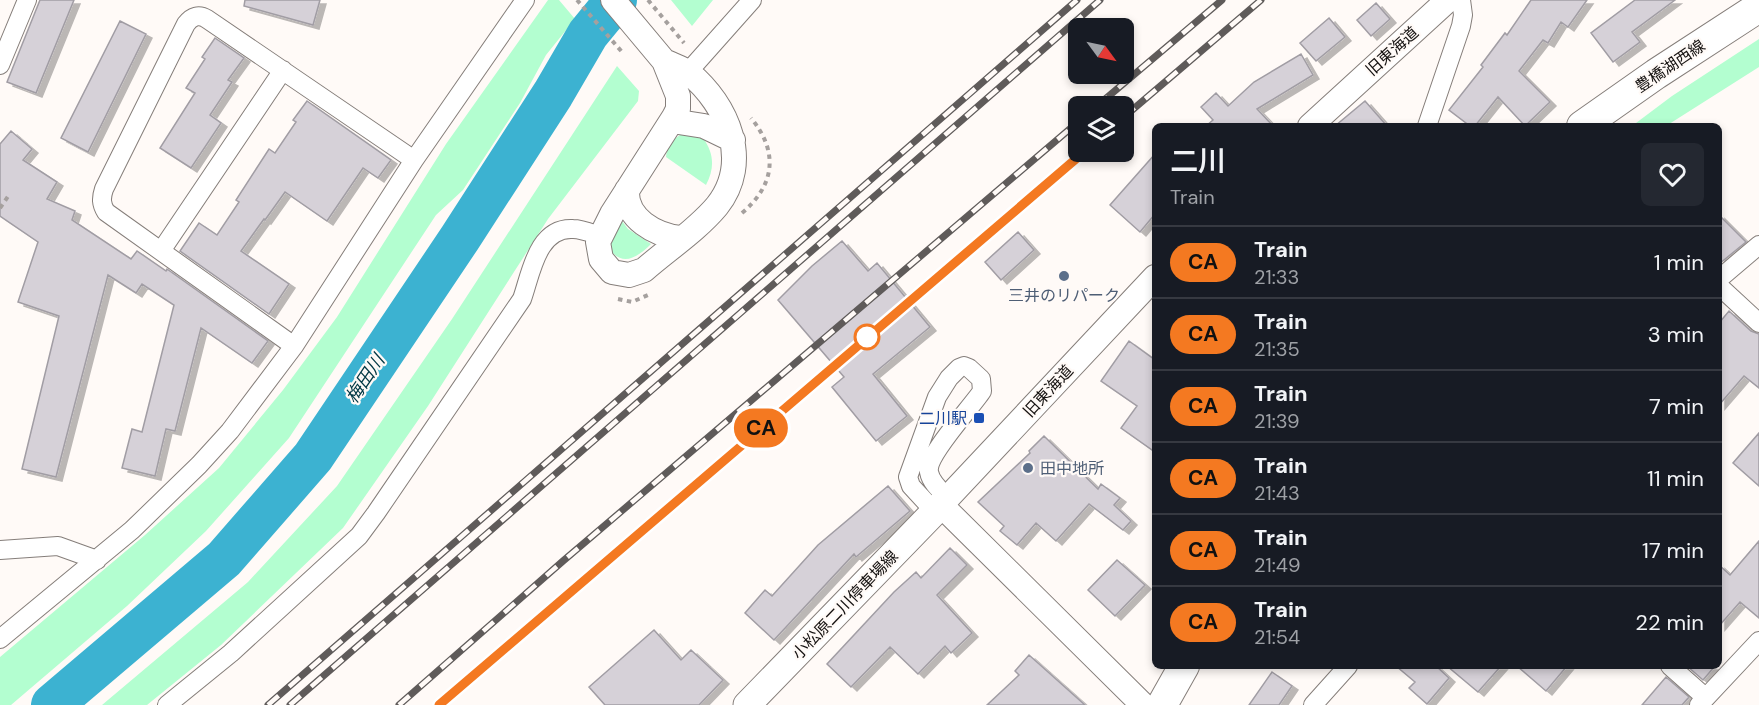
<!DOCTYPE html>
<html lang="en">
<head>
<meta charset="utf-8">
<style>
  :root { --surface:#171b24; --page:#242831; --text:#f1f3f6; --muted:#9ea1a6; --line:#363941 }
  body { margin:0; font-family:"DM Sans","Noto Sans JP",sans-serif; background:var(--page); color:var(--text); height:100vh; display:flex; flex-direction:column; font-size:22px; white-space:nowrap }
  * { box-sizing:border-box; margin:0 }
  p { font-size:20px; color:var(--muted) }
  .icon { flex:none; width:33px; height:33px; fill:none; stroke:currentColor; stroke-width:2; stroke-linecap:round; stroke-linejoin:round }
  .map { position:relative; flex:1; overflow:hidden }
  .drawer { position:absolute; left:1152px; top:123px; width:570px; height:546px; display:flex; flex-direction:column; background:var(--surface); border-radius:9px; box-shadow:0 3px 9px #0003 }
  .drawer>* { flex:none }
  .badge { padding:0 12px; border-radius:20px; font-size:21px; line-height:39px }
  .needle { width:39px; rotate:123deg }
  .fabs { position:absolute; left:1068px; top:18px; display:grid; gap:12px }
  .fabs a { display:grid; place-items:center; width:66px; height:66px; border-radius:9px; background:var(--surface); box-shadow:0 3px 9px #0003; font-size:30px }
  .map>.badge { position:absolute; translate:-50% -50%; box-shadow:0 0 0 3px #fff }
  .round { display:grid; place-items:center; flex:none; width:63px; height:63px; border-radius:9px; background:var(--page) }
  .summary { display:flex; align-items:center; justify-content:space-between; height:102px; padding:0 18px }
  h1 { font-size:28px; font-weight:600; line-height:45px }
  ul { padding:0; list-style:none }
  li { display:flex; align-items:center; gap:18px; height:72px; padding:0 18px; border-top:2px solid var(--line) }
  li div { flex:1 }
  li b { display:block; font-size:22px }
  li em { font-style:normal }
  li .badge { min-width:66px; font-weight:700; text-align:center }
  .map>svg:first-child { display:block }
</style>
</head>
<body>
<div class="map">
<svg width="1759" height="705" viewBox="0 0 1759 705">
  <defs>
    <filter id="shadow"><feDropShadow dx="6" dy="4" stdDeviation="0" flood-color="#0004"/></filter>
  </defs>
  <rect width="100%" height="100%" fill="#fffaf7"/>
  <!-- green -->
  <path fill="#b3fed0" d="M 548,0 L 559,0 L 575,19 L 546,55 L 520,103 L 463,190 L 436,215 L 289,438 L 206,531 L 127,606 L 11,705 L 0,705 L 0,657 L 145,535 L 219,468 L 283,390 L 337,317 L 446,144 Z
    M 671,0 L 713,0 L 692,26 Z
    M 1759,39 L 1759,67 L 1666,126 L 1632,126 L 1672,96 Z
    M 617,66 L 639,91 L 638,101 L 548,219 L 428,406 L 343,528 L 221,645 L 147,705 L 102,705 L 248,582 L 337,486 L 452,319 Z
    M 682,134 L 703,138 C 714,153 715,168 706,185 L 666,157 C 667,146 672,139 682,134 Z
    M 622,221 L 628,229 L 651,244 C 639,256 624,267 611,251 L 610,240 Z"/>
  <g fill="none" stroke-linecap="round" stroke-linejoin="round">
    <!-- river -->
    <path stroke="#3cb2d1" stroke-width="42" d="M 52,705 L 224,559 L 313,457 L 460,238 L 553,94 L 588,34 L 616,0"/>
  </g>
  <!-- building -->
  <path fill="#d6d1d8" stroke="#a19da4" stroke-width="1.5" filter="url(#shadow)" d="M 40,0 L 74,0 L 36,93 L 7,82 Z
    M 245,0 L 320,0 L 313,25 L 244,6 Z
    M 1531,0 L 1587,0 L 1568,27 L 1561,22 L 1548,43 L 1543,40 L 1519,71 L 1550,102 L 1525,126 L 1498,97 L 1475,126 L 1470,126 L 1449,110 L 1483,67 L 1481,65 L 1505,33 L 1507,35 Z
    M 1635,0 L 1675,0 L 1632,32 L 1640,42 L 1613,62 L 1591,33 Z
    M 1376,3 L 1390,19 L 1371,36 L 1357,20 Z
    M 1329,18 L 1345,37 L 1316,61 L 1300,43 Z
    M 120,21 L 146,34 L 88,152 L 61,138 Z
    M 215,38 L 244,58 L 228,80 L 232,82 L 210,115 L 221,123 L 191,168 L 160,148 L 195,93 L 186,88 L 205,59 L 202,57 Z
    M 1301,54 L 1313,75 L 1257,109 L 1273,126 L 1206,126 L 1213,120 L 1201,107 L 1216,93 L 1228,106 L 1254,82 Z
    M 307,101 L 391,160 L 378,178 L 363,168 L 327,221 L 285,192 L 265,220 L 264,219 L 241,251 L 289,284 L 269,314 L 180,251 L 199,223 L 217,235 L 239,202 L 236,200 L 269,149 L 275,153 L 296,122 L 293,120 Z
    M 1365,101 L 1387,126 L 1335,126 Z
    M 11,131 L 32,149 L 23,160 L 57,182 L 47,199 L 75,211 L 72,220 L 131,259 L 137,251 L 166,271 L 167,269 L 268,341 L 252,363 L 201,328 L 175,431 L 166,429 L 155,476 L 122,468 L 132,429 L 142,432 L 174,305 L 142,284 L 136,293 L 108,275 L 56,477 L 22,469 L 59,316 L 18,302 L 38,242 L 0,216 L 0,144 Z
    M 1155,154 L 1155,214 L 1140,232 L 1110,205 Z
    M 1719,215 L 1746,242 L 1719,264 Z
    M 1018,232 L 1034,250 L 1001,280 L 985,262 Z
    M 842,241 L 868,271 L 877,263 L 930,327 L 873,374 L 907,416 L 876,441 L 832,387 L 844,377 L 778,300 L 812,266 Z
    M 1729,311 L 1751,331 L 1759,334 L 1759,388 L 1744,376 L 1719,405 L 1719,323 Z
    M 1129,341 L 1155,360 L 1155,452 L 1121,428 L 1137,406 L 1101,381 Z
    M 1759,433 L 1759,486 L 1733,463 Z
    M 1044,436 L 1098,489 L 1101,484 L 1120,498 L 1114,505 L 1131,521 L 1123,530 L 1089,504 L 1056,541 L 1036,523 L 1017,545 L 1000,531 L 1004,526 L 978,502 L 1030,453 L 1029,451 Z
    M 888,486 L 910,511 L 856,557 L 854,554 L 774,640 L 745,613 L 765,590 L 772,596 L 818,545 Z
    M 1759,541 L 1759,618 L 1740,602 L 1719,626 L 1719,565 L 1730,575 Z
    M 950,548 L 967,565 L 937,595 L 972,633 L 951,653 L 945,646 L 918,674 L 890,647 L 851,687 L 827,664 L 894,592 L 916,572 L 921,578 Z
    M 1117,560 L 1145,585 L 1115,616 L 1088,590 Z
    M 654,630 L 681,660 L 691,650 L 723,680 L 699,705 L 605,705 L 589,687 Z
    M 1029,655 L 1085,705 L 987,705 L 1019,675 L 1015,671 Z
    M 1396,666 L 1436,666 L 1449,678 L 1427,704 L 1409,688 L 1415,682 Z
    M 1447,666 L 1501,666 L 1478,692 Z
    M 1517,666 L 1567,666 L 1546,691 Z
    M 1687,666 L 1715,666 L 1703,680 Z
    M 1272,672 L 1292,686 L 1279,705 L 1249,705 Z
    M 1666,677 L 1689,697 L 1682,705 L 1642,705 Z"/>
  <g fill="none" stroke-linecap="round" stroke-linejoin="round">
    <!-- minor casing -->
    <g stroke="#857e7a" stroke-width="20">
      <path id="minor" d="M 0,65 L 27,0
        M 688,72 L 752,0
        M 1427,126 L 1461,26 L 1463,15 L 1461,0
        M 161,251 L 283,70
        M 1719,279 L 1759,245
        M 1719,286 L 1759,323
        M 294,346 L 106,212 C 101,204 101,198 104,189 L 186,24 C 192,16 199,14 207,19 L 414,160
        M 935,512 L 911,486 L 908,477 L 937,397 L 949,378 L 959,368 L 964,366 L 969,368 L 981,379 L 982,391 C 971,408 926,455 929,472 C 931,483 941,491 948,498
        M 0,550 L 58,546 L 97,560
        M 0,639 L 132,530 L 199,465 L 230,431 L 294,346 L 414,160 L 525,0
        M 1670,666 L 1705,697
        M 167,705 L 231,653 L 359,536 L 376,513 L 522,299 C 531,274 537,227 573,229 C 582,229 591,233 600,236
        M 1313,705 L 1348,666
        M 1699,705 L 1759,641"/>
    </g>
    <!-- tertiary casing -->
    <g stroke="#857e7a" stroke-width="26">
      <path id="tertiary" d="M 613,0 L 664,61 L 678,96 L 678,109 L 674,117 L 612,214 L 598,242 L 601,259 L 612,272 L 629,275 L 644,270 C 668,249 697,230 717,206 C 752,162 728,105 689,73 C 682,68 672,65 664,61
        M 672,121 L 704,126 L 733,140
        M 1310,126 L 1448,0
        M 627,190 C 625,219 656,235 680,238
        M 1143,705 L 941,505 L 1155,277"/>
    </g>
    <!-- secondary casing -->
    <g stroke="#857e7a" stroke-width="29">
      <path id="secondary" d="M 747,705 L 941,505"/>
    </g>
    <!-- primary casing -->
    <g stroke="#857e7a" stroke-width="32">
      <path id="primary" d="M 1582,126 L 1656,74 L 1759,7
        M 1162,705 L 1184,666"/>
    </g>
    <!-- path -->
    <path stroke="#a5a09e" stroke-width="4" stroke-dasharray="4.5 4.5" stroke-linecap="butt" d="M 577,0 L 622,52
      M 648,0 L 684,43
      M 0,208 L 9,195
      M 742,213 C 775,185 779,152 751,118
      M 618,299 L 632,302 L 648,295"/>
    <!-- minor -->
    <use href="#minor" stroke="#fff" stroke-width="18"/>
    <!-- tertiary -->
    <use href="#tertiary" stroke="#fff" stroke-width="24"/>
    <!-- secondary -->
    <use href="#secondary" stroke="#fff" stroke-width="27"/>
    <!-- primary -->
    <use href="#primary" stroke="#fff" stroke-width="30"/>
    <!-- rail casing -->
    <g stroke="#5f5b5a" stroke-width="7">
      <path id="rail" d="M 1097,106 L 1222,0
        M 1124,117 L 1261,0
        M 268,705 L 1077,0
        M 290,705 L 1100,0
        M 399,705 L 563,561 L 1078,122
        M 439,705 L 1084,152"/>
    </g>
    <!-- rail -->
    <use href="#rail" stroke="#fffaf7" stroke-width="4.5" stroke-dasharray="14" stroke-linecap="butt"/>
  </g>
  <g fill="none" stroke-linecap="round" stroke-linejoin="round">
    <!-- line casing -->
    <g stroke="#fff" stroke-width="14">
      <path id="line" d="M 439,705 L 1084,152"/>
    </g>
    <!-- line -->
    <use href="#line" stroke="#f47921" stroke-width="9"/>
  </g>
  <!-- markers -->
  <g fill="#5c6f8a" stroke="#fffaf7" stroke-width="2">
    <circle cx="1064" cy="276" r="6"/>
    <circle cx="1028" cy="468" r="6"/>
  </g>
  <circle fill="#fff" stroke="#f47921" stroke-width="3" cx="867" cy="337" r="12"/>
  <rect fill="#1a4fb4" stroke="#fffaf7" stroke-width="2" x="973" y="412" width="12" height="12" rx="3"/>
  <g text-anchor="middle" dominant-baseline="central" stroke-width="4.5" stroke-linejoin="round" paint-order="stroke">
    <!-- street labels -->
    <g font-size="16" fill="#141110" stroke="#fffaf7">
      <text transform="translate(1392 51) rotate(-42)">旧東海道</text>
      <text transform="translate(1670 66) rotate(-34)">豊橋湖西線</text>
      <text transform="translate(1048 391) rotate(-47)">旧東海道</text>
      <text transform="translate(845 605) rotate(-46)">小松原二川停車場線</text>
    </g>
    <!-- service labels -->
    <g font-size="16" fill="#4e5e75" stroke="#fffaf7">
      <text x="1064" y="295">三井のリパーク</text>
      <text x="1040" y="468" text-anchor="start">田中地所</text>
    </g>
    <!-- transit labels -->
    <g font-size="16" fill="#164399" stroke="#fffaf7" text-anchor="end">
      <text x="967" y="418">二川駅</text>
    </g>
    <!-- water labels -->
    <g font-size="18" font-style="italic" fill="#003744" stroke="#fffaf7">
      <text transform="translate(365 379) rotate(-56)">梅田川</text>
    </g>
  </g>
</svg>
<div class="fabs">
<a><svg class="needle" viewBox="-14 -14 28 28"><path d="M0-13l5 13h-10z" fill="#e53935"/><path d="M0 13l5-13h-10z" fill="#9ea1a6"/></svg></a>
<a><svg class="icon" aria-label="layers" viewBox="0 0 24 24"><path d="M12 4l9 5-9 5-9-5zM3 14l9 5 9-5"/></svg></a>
</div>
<b class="badge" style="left:761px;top:428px;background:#f47921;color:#111">CA</b>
<section class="drawer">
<div class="summary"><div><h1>二川</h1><p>Train</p></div><a class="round"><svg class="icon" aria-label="heart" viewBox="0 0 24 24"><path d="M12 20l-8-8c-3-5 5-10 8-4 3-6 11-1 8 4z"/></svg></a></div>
<ul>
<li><span class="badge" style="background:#f47921;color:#111">CA</span><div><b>Train</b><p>21:33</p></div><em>1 min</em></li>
<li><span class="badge" style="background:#f47921;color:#111">CA</span><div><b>Train</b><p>21:35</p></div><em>3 min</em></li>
<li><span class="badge" style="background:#f47921;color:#111">CA</span><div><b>Train</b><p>21:39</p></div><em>7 min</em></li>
<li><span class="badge" style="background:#f47921;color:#111">CA</span><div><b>Train</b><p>21:43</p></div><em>11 min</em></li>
<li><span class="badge" style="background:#f47921;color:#111">CA</span><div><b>Train</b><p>21:49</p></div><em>17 min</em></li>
<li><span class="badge" style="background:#f47921;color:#111">CA</span><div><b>Train</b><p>21:54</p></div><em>22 min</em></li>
</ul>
</section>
</div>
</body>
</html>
